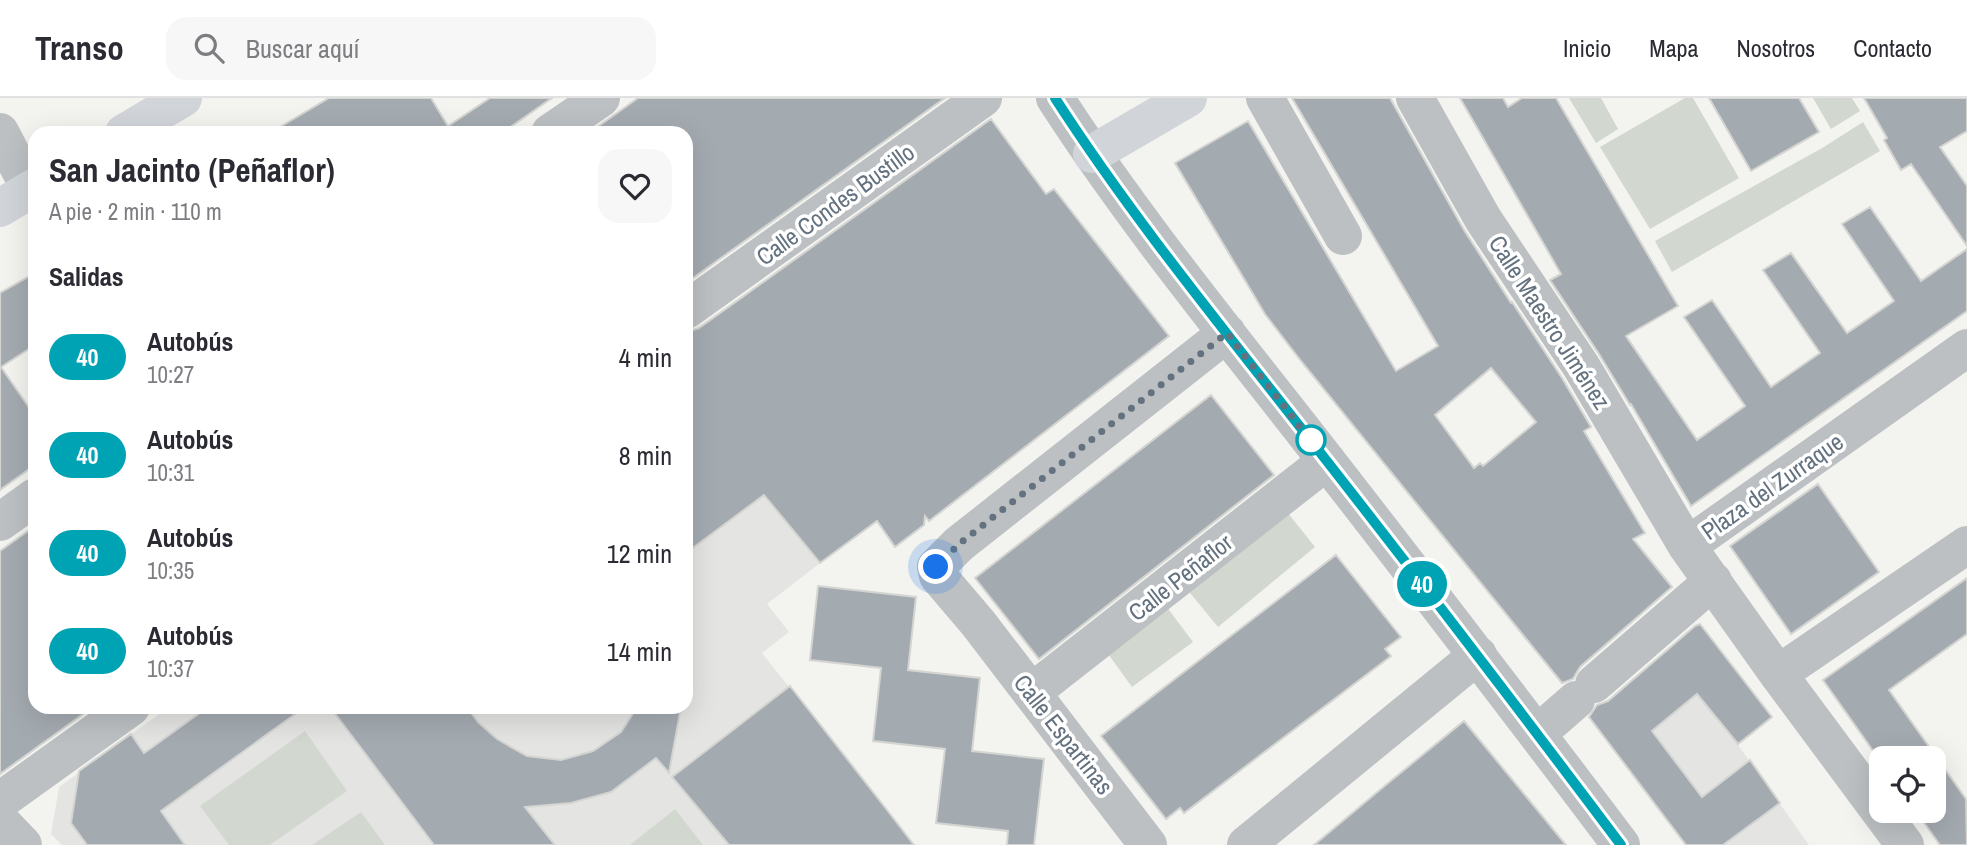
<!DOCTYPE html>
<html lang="es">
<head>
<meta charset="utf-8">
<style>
  :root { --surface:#fff; --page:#f7f7f7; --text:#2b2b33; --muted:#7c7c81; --line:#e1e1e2 }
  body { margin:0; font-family:"Archivo Narrow",sans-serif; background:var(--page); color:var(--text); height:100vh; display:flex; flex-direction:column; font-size:26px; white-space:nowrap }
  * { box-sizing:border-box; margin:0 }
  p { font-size:23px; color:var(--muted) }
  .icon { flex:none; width:38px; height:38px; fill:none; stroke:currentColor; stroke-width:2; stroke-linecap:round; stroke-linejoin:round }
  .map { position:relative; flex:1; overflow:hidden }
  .panel { position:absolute; left:28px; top:28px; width:665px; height:588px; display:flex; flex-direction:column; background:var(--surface); border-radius:21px; box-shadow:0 7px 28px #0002 }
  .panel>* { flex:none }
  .badge { padding:0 14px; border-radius:23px; font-size:24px; line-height:46px }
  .buttons { position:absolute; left:1869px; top:648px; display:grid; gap:14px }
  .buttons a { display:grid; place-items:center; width:77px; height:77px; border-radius:14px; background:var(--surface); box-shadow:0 7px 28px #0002; font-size:35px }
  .you { position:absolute; width:35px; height:35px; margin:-18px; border:5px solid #fff; border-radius:50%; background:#1a73e8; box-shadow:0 0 0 10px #1a73e833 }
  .map>.badge { position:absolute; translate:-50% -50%; box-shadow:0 0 0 4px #fff }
  h2 { padding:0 21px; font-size:26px; line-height:63px }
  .round { display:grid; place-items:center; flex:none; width:74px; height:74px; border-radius:21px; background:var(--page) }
  .summary { display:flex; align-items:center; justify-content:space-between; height:119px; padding:0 21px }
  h1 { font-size:33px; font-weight:700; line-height:52px }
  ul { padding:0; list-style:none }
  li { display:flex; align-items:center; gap:21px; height:98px; padding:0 21px }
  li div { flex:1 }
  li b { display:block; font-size:26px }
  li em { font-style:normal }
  li .badge { min-width:77px; font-weight:700; text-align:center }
  header { display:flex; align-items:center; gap:42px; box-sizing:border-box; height:98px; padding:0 35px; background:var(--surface); border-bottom:2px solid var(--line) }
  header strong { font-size:33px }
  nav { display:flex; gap:38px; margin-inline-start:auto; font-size:24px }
  .search { width:490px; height:63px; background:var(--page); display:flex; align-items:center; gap:18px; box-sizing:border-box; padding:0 24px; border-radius:21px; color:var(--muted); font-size:26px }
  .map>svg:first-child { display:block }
</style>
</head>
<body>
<header>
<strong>Transo</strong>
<div class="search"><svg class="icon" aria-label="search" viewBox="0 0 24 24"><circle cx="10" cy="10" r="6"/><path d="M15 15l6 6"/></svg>Buscar aquí</div>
<nav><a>Inicio</a><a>Mapa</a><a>Nosotros</a><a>Contacto</a></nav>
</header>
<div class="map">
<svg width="1967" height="747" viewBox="0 0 1967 747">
  <rect width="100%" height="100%" fill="#f3f3ef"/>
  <!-- built -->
  <path fill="#e4e5e3" d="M 686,317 L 764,397 L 820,465 L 767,506 L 789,534 L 762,555 L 914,747 L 62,747 L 51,736 L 59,689 L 169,609 L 686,609 Z
    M 1714,544 L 1772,619 L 1738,647 L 1809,747 L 1686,747 L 1604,638 Z"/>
  <!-- green -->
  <path fill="#d2d8cf" d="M 1569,0 L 1601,0 L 1618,31 L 1596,45 Z
    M 1685,0 L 1693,0 L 1739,80 L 1650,131 L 1600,49 Z
    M 1813,0 L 1852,0 L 1860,13 L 1831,31 Z
    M 1863,24 L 1880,53 L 1672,174 L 1655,143 L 1824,49 Z
    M 1284,410 L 1315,449 L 1218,529 L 1186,490 Z
    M 1166,508 L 1193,544 L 1132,589 L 1106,553 Z
    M 305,633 L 347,693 L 270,747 L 229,747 L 200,708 Z
    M 675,711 L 703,747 L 630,747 Z
    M 361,714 L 385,747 L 312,747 Z"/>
  <!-- building -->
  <path fill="#a4abb0" stroke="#d4d5d2" stroke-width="2" fill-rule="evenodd" d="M 329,0 L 431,0 L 448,28 L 490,0 L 552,0 L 502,35 L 270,35 Z
    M 638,0 L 945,0 L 686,185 L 686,35 L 589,35 Z
    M 1292,0 L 1390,0 L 1464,132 L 1511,205 L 1512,204 L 1562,280 L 1591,329 L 1584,333 L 1645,435 L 1633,441 L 1672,489 L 1580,569 L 1573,581 L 1562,585 L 1301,263 L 1265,216 L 1175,65 L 1248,23 L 1396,273 L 1438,248 ZM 1491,270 L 1536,324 L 1483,368 L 1480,365 L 1474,370 L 1435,317 Z
    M 1460,0 L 1503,0 L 1508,9 L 1522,0 L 1556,0 L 1678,208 L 1626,238 L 1697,342 L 1745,308 L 1684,219 L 1712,202 L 1771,289 L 1820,255 L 1763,172 L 1791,155 L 1847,235 L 1894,203 L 1842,126 L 1870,109 L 1921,183 L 1967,151 L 1967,213 L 1691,408 L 1631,306 L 1630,307 L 1599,256 L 1550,182 L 1561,176 Z
    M 1709,0 L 1799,0 L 1819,34 L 1751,73 Z
    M 1864,0 L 1967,0 L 1967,33 L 1940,49 L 1967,88 L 1967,148 L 1911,66 L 1901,72 L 1884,42 L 1887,40 Z
    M 991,21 L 1046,96 L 1054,91 L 1169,238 L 929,423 L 925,418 L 924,427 L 895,449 L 877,423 L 820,465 L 764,397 L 686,455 L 686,234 L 699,230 Z
    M 35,175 L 35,247 L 1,269 L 35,318 L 35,367 L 0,392 L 0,195 Z
    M 1211,297 L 1274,377 L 1039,561 L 975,480 Z
    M 1818,386 L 1879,474 L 1791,536 L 1730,448 Z
    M 35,428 L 35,609 L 93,609 L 0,676 L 0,453 Z
    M 1336,457 L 1401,539 L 1385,551 L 1391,558 L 1184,715 L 1180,710 L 1166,721 L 1101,638 Z
    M 1967,480 L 1967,536 L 1889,592 L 1966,701 L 1967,747 L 1940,747 L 1915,712 L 1934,712 L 1934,660 L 1881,660 L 1881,664 L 1823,582 Z
    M 818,488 L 916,499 L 908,572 L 980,580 L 972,653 L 1044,661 L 1034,747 L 1007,747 L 1008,733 L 936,725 L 945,651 L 873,643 L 881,570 L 810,562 Z
    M 1700,526 L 1772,619 L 1738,646 L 1697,596 L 1652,633 L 1702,699 L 1750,662 L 1780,705 L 1723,747 L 1686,747 L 1589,619 L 1597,607 L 1608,603 L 1695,528 Z
    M 790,588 L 887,712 L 914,747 L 729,747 L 672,679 Z
    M 208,609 L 305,609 L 161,713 L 185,747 L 87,747 L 71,725 L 79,673 L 131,636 L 144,655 Z
    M 330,609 L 467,609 L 478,624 L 497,641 L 527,658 L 561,662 L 593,653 L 621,634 L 637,609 L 681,609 L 669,675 L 656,660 L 611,694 L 571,705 L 525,709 L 555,747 L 434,747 Z
    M 1464,623 L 1566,747 L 1314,747 L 1387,686 Z"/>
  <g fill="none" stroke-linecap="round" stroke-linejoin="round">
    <!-- street -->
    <path stroke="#bcc0c3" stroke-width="38" d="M 1055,0 C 1133,121 1226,234 1315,348 C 1418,480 1520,613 1621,747
      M 1265,0 L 1343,138
      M 1415,0 L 1483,121 L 1581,268 L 1687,448 L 1778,576 L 1905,747
      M 0,34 L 30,91
      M 550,35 L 601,0
      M 686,212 L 983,0
      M 0,424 L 35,399
      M 1687,448 L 1967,250
      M 1778,576 L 1967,447
      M 1594,586 L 1713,483
      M 1032,594 L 1327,363
      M 1537,636 L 1576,602
      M 0,703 L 131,609
      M 0,723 L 23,747
      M 1148,747 L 978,525 L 938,478 L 936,469 L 959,446 L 1227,235
      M 1246,747 L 1478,557"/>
    <!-- secondary -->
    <path stroke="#d1d5d9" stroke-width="38" d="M 1092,56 L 1188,0"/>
    <!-- primary -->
    <path stroke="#d1d5d9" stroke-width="38" d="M 124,35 L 183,0
      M 0,110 L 35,89"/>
  </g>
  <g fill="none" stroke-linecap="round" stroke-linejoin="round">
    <!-- line casing -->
    <g stroke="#fff" stroke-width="16">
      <path id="line" d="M 1055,0 C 1131,118 1222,229 1308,339 C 1414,474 1518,610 1621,747"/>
    </g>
    <!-- line -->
    <use href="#line" stroke="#00a3b4" stroke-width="10"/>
    <!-- walk -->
    <path stroke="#64727f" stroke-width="7" stroke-dasharray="0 12.6" d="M 936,469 L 959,446 L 1227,235 L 1314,347 L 1311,342"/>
  </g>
  <!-- markers -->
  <circle fill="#fff" stroke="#00a3b4" stroke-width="3.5" cx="1311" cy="342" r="14"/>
  <g text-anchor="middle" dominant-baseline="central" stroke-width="7" stroke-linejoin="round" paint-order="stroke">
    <!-- street labels -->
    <g font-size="24" fill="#64727f" stroke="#fff">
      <text transform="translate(835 106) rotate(-36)">Calle Condes Bustillo</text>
      <text transform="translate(1550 224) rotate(57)">Calle Maestro Jiménez</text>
      <text transform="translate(1772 388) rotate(-35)">Plaza del Zurraque</text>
      <text transform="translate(1180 479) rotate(-38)">Calle Peñaflor</text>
      <text transform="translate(1064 636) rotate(52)">Calle Espartinas</text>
    </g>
  </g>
</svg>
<div class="buttons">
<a><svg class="icon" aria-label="locate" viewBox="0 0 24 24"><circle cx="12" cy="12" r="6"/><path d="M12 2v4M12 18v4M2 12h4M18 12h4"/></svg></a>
</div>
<div class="you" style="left:936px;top:469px"></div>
<b class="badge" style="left:1422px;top:486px;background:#00a3b4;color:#fff">40</b>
<section class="panel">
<div class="summary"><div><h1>San Jacinto (Peñaflor)</h1><p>A pie · 2 min · 110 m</p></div><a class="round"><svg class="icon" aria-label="heart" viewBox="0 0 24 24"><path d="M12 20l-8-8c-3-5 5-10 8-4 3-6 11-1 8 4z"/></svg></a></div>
<h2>Salidas</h2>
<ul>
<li><span class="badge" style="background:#00a3b4;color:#fff">40</span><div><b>Autobús</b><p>10:27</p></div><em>4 min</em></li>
<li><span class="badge" style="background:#00a3b4;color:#fff">40</span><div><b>Autobús</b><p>10:31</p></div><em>8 min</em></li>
<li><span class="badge" style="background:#00a3b4;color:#fff">40</span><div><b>Autobús</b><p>10:35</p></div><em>12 min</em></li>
<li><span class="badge" style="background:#00a3b4;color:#fff">40</span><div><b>Autobús</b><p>10:37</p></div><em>14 min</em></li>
</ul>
</section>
</div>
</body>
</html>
